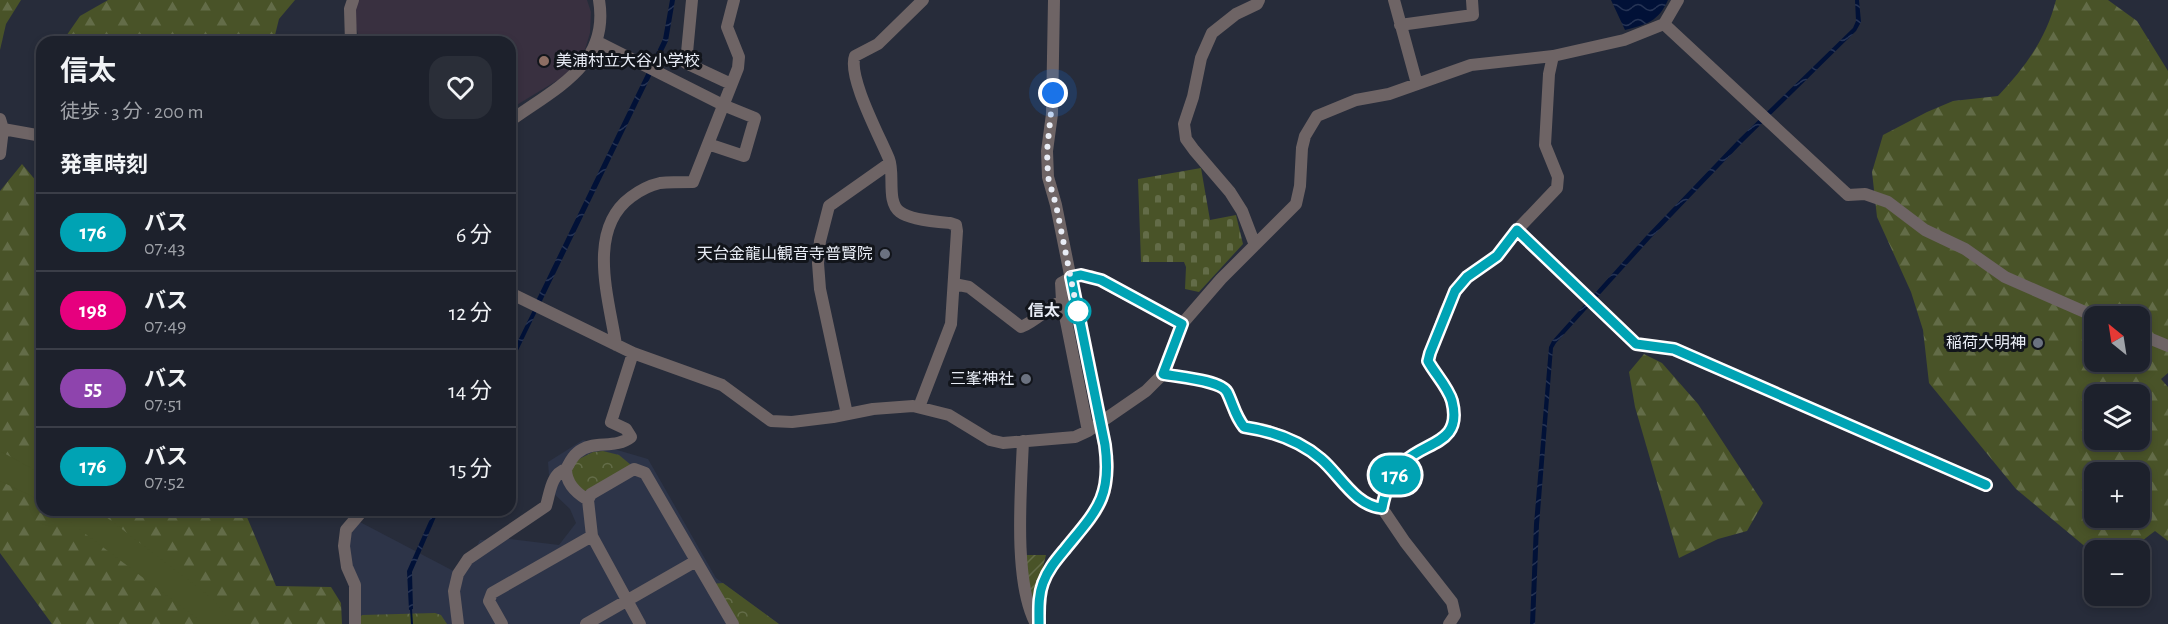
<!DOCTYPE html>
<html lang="ja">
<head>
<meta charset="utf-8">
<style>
  :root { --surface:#1d212c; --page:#2a2e38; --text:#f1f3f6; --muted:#a0a3a9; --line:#3b3e48 }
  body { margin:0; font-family:"Alegreya Sans","Noto Sans JP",sans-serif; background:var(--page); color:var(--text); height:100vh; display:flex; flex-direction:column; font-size:22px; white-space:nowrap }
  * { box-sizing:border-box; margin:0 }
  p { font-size:20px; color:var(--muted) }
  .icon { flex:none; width:33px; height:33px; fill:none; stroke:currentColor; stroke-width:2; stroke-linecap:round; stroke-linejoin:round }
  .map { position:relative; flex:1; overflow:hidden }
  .details { position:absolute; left:36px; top:36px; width:480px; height:480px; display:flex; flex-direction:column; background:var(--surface); border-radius:18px; box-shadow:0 3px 9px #0003,0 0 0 2px var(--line) }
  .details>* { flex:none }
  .badge { padding:0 12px; border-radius:20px; font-size:21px; line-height:39px }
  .needle { width:39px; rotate:330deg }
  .buttons { position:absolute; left:2084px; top:306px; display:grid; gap:12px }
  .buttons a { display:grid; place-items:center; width:66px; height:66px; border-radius:12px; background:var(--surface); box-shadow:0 3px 9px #0003,0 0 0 2px var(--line); font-size:30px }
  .you { position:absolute; width:30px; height:30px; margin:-15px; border:4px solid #fff; border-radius:50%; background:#1a73e8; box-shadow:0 0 0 9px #1a73e833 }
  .map>.badge { position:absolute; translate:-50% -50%; box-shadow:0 0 0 3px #fff }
  h2 { padding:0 24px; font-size:22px; line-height:54px }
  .round { display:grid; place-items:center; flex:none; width:63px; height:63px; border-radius:18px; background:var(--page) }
  .headline { display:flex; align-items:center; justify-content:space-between; height:102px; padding:0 24px }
  h1 { font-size:28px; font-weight:700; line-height:45px }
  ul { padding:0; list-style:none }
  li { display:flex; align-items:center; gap:18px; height:78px; padding:0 24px; border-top:2px solid var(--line) }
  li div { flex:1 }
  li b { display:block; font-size:22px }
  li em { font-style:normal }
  li .badge { min-width:66px; font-weight:700; text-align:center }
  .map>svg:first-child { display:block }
</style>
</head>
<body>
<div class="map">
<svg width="2168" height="624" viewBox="0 0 2168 624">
  <defs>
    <pattern id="forest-firs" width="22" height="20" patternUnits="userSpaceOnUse" patternTransform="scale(1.5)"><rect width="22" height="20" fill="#495328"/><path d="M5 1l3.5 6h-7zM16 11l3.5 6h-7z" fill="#636c48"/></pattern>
    <pattern id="cemetery-stones" width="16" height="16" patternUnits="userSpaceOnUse" patternTransform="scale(1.5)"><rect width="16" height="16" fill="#495328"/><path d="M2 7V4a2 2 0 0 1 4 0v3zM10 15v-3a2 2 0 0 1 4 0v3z" fill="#636c48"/></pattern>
    <pattern id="park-crowns" width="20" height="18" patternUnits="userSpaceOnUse" patternTransform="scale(1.5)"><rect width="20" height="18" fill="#495328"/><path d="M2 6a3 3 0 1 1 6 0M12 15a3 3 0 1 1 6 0" fill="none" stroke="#636c48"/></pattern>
    <pattern id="garden-furrows" width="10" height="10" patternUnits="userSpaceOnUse" patternTransform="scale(1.5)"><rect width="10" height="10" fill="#495328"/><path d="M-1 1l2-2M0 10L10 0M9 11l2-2" fill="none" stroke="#636c48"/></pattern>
    <pattern id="water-waves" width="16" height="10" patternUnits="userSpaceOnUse" patternTransform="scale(1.5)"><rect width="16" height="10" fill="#011137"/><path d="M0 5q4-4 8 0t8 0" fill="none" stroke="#263455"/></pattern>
  </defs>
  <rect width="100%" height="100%" fill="#272c3a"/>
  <!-- built -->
  <path fill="#2d3448" d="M 583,440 L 648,459 L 716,578 L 779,624 L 353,624 L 344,546 L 358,521 L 463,576 L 480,540 L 510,539 L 559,545 L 576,523 L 570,509 L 550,490 L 548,462 Z"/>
  <!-- education -->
  <path fill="#393040" d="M 357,0 L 587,0 L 591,12 L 590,33 L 584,53 L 574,68 L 558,80 L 510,109 L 510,42 L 355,42 L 358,34 L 354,17 Z"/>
  <!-- forest -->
  <path fill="url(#forest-firs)" fill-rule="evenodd" d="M 0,0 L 21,0 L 6,24 L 0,50 Z
    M 108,0 L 295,0 L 279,19 L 274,39 L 279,42 L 62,42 L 80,16 Z
    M 2056,0 L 2108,0 L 2137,21 L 2168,71 L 2168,373 L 2161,379 L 2168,387 L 2168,541 L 2155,531 L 2130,550 L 2094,550 L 2094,554 L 2016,489 L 1929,383 L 1923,330 L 1911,292 L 1877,217 L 1872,172 L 1883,135 L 1927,112 L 1953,101 L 1998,96 C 2026,66 2046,39 2056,0 ZM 2094,316 L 2139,316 L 2139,362 L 2094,362 ZM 2094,394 L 2139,394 L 2139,440 L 2094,440 ZM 2094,472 L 2139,472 L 2139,518 L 2094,518 Z
    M 22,164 L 42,188 L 42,510 L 244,510 L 276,586 L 331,587 L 341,603 L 342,624 L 52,624 L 0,553 L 0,191 Z
    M 1644,354 L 1662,363 L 1698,404 L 1763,503 L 1747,531 L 1718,539 L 1679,558 L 1635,407 L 1629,372 Z"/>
  <!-- cemetery -->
  <path fill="url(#cemetery-stones)" d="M 1201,168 L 1210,220 L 1236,215 L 1243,244 L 1199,292 L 1185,289 L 1186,267 L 1184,262 L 1141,262 L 1138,179 Z"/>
  <!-- park -->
  <path fill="url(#park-crowns)" d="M 603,451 L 619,455 L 631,465 L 582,493 L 568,478 L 571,463 L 593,452 Z
    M 723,583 L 779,624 L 733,624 L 710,584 Z
    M 435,613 L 441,615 L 447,624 L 355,624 L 362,615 Z"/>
  <!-- garden -->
  <path fill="url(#garden-furrows)" d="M 1022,555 L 1046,555 L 1033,606 Z"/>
  <!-- pitch -->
  <path fill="#495328" d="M 0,451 L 42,474 L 42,501 L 0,481 Z
    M 54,510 L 97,510 L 213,599 L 232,624 L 204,624 Z"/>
  <!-- water -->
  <path fill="url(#water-waves)" d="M 670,0 L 675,0 L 668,41 L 510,367 L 510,357 L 533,310 L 533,307 L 663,39 Z
    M 1611,0 L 1668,0 C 1658,22 1647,24 1625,30 Z
    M 1855,0 L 1859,0 L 1861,22 L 1856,31 L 1742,143 L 1651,238 L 1556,343 L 1553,348 L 1539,525 L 1535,624 L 1530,624 L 1534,524 L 1549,347 L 1552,341 L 1647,235 L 1738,140 L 1853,28 L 1856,21 Z
    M 434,510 L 439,510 L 412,572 L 413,609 L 409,610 L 407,571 Z"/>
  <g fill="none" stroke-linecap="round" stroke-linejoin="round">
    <!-- stream -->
    <path stroke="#011137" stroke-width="2" d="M 411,609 L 412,624"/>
    <!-- minor -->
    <path stroke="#6e6465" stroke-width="12" d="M 692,0 L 686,63 L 731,84
      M 1394,0 L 1417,84
      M 1664,24 L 1848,195 L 1865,194 L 1888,202 L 1925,230 L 1965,249 L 2005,277 L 2094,316
      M 1400,25 L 1473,15 L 1472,0
      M 596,41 L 723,105 L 755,118 L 744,156 L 708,144
      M 351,42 L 350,9 L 353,0
      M 0,119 L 3,129 L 0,154
      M 510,121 C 554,89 610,65 599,0
      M 3,129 L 42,136
      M 1517,230 L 1636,344 L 1674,349 L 1986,485
      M 1255,245 L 1242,211 L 1230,192 L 1194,150 L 1186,139 L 1184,124 L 1193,97 L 1201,58 L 1212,33 L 1236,14 L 1257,4 L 1259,0
      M 954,284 L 969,287 L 1021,327 C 1036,321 1047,308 1062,301
      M 510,293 L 633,353 L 722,385 L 771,421 L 792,422 L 833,417 L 873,409 L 913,406 L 949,415 L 990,440 L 1003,443 L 1075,437 L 1088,431 L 1146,391 L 1163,374 L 1182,324 L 1221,279 L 1296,204 L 1300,186 L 1302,148 L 1305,136 L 1317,116 L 1356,100 L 1389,94 L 1471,65 L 1553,56 L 1624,40 L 1664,24 L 1678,0
      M 2139,334 L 2168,346
      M 616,345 C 609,299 586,230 631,197 C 639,191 651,185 660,183 C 671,182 682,182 693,182 L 738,68 L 739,57 L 727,27 L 734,0
      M 1163,374 C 1176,377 1217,380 1225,389 C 1234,399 1232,419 1244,426 C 1248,429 1256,428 1262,429 C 1283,435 1307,446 1323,460 C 1341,477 1356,506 1382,508
      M 919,407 L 951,324 L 957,231 L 956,225 L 950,223 C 938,222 910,220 900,212 C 886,202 895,174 889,159 C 880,137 847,76 855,56 L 878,44 L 923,0
      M 847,414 L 820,289 L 818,263 L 820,241 L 829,206 L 890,163
      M 1088,431 L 1062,301 L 1061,283 C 1072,276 1079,275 1091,276 L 1182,324
      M 1023,441 C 1021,490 1013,582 1036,624
      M 566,469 C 566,484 576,493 588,500
      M 355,624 L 355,585 L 347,567 L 344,546 L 346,530 L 363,510
      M 458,624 L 454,591 L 458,574 L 468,559 L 546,506 C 550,493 551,474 566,469 C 569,464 572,457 577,453 C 592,439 615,450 631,437 L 626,429 L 611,422 L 633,353
      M 502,624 L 489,601 L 492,593 L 592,536
      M 586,624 L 696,561
      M 640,624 L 592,536 L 588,500 L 591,494 L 634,469 L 645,473 L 733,624
      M 1039,624 C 1039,610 1038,595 1043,582 C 1056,549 1091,530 1103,497 C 1107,487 1107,475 1108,464 L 1056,205 L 1048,177 L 1047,151 L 1052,114 L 1054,0
      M 1449,624 L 1455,615 L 1452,602 L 1405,542 L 1382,508 C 1385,492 1391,474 1404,462 C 1426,441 1463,444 1452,401 C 1448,387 1435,374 1428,361 L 1445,312 L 1455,292 L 1467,277 L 1497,256 L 1517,230 L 1557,188 L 1558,177 L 1545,145 L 1549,74 L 1553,56"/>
  </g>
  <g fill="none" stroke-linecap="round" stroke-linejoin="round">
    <!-- line casing -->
    <g stroke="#fff" stroke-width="14">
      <path id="line" d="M 1039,624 C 1039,610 1038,596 1043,583 C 1048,569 1057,559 1066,548 C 1097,510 1112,497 1105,445 L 1071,277 L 1081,275 L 1101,280 L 1182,324 L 1163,374 C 1177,377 1220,380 1227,392 C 1233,404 1235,416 1244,427 C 1271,431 1300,441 1321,459 C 1340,475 1355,506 1382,508 C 1385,492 1391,474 1404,462 C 1426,441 1463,444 1452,401 C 1448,387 1435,374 1428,361 L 1430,353 L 1455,291 L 1467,277 L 1497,256 L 1517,230 L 1636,344 L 1674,349 L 1986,485"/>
    </g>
    <!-- line -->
    <use href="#line" stroke="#00a3b4" stroke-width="9"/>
    <!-- walk -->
    <path stroke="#e9edf6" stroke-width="6" stroke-dasharray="0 10.8" d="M 1053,93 L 1047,151 L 1048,177 L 1056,205 L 1079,319 L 1078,311"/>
  </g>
  <!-- markers -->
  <circle fill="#8d6e63" stroke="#12151b" stroke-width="2" cx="544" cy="61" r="6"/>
  <g fill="#6b7280" stroke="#12151b" stroke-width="2">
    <circle cx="885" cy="254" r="6"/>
    <circle cx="2038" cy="343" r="6"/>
    <circle cx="1026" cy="379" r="6"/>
  </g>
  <circle fill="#fff" stroke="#00a3b4" stroke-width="3" cx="1078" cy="311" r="12"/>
  <g text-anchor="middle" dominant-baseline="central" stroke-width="6" stroke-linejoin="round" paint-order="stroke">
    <!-- poi labels -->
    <g font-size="16" fill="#e9edf6" stroke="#12151b" text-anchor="end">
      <text x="556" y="61" text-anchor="start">美浦村立大谷小学校</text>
      <text x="873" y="254">天台金龍山観音寺普賢院</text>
      <text x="2026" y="343">稲荷大明神</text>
      <text x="1014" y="379">三峯神社</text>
    </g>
    <!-- stop labels -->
    <g font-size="16" font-weight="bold" fill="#e9edf6" stroke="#12151b" text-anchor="end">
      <text x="1060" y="311">信太</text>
    </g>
  </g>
</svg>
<div class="buttons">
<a><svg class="needle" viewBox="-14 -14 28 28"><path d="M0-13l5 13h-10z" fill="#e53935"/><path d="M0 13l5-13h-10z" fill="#a0a3a9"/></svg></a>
<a><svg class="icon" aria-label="layers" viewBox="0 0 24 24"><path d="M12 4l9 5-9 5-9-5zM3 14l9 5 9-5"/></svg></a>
<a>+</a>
<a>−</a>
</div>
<div class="you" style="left:1053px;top:93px"></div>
<b class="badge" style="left:1395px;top:475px;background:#00a3b4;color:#fff">176</b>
<section class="details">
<div class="headline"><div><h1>信太</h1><p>徒歩 · 3 分 · 200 m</p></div><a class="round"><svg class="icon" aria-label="heart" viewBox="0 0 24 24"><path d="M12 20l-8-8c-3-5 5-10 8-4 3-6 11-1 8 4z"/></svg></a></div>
<h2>発車時刻</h2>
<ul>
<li><span class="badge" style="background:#00a3b4;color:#fff">176</span><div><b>バス</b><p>07:43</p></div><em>6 分</em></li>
<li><span class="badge" style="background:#e6007e;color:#fff">198</span><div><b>バス</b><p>07:49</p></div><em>12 分</em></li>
<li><span class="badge" style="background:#8e44ad;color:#fff">55</span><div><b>バス</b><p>07:51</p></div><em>14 分</em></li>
<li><span class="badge" style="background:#00a3b4;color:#fff">176</span><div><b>バス</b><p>07:52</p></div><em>15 分</em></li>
</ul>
</section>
</div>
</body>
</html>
